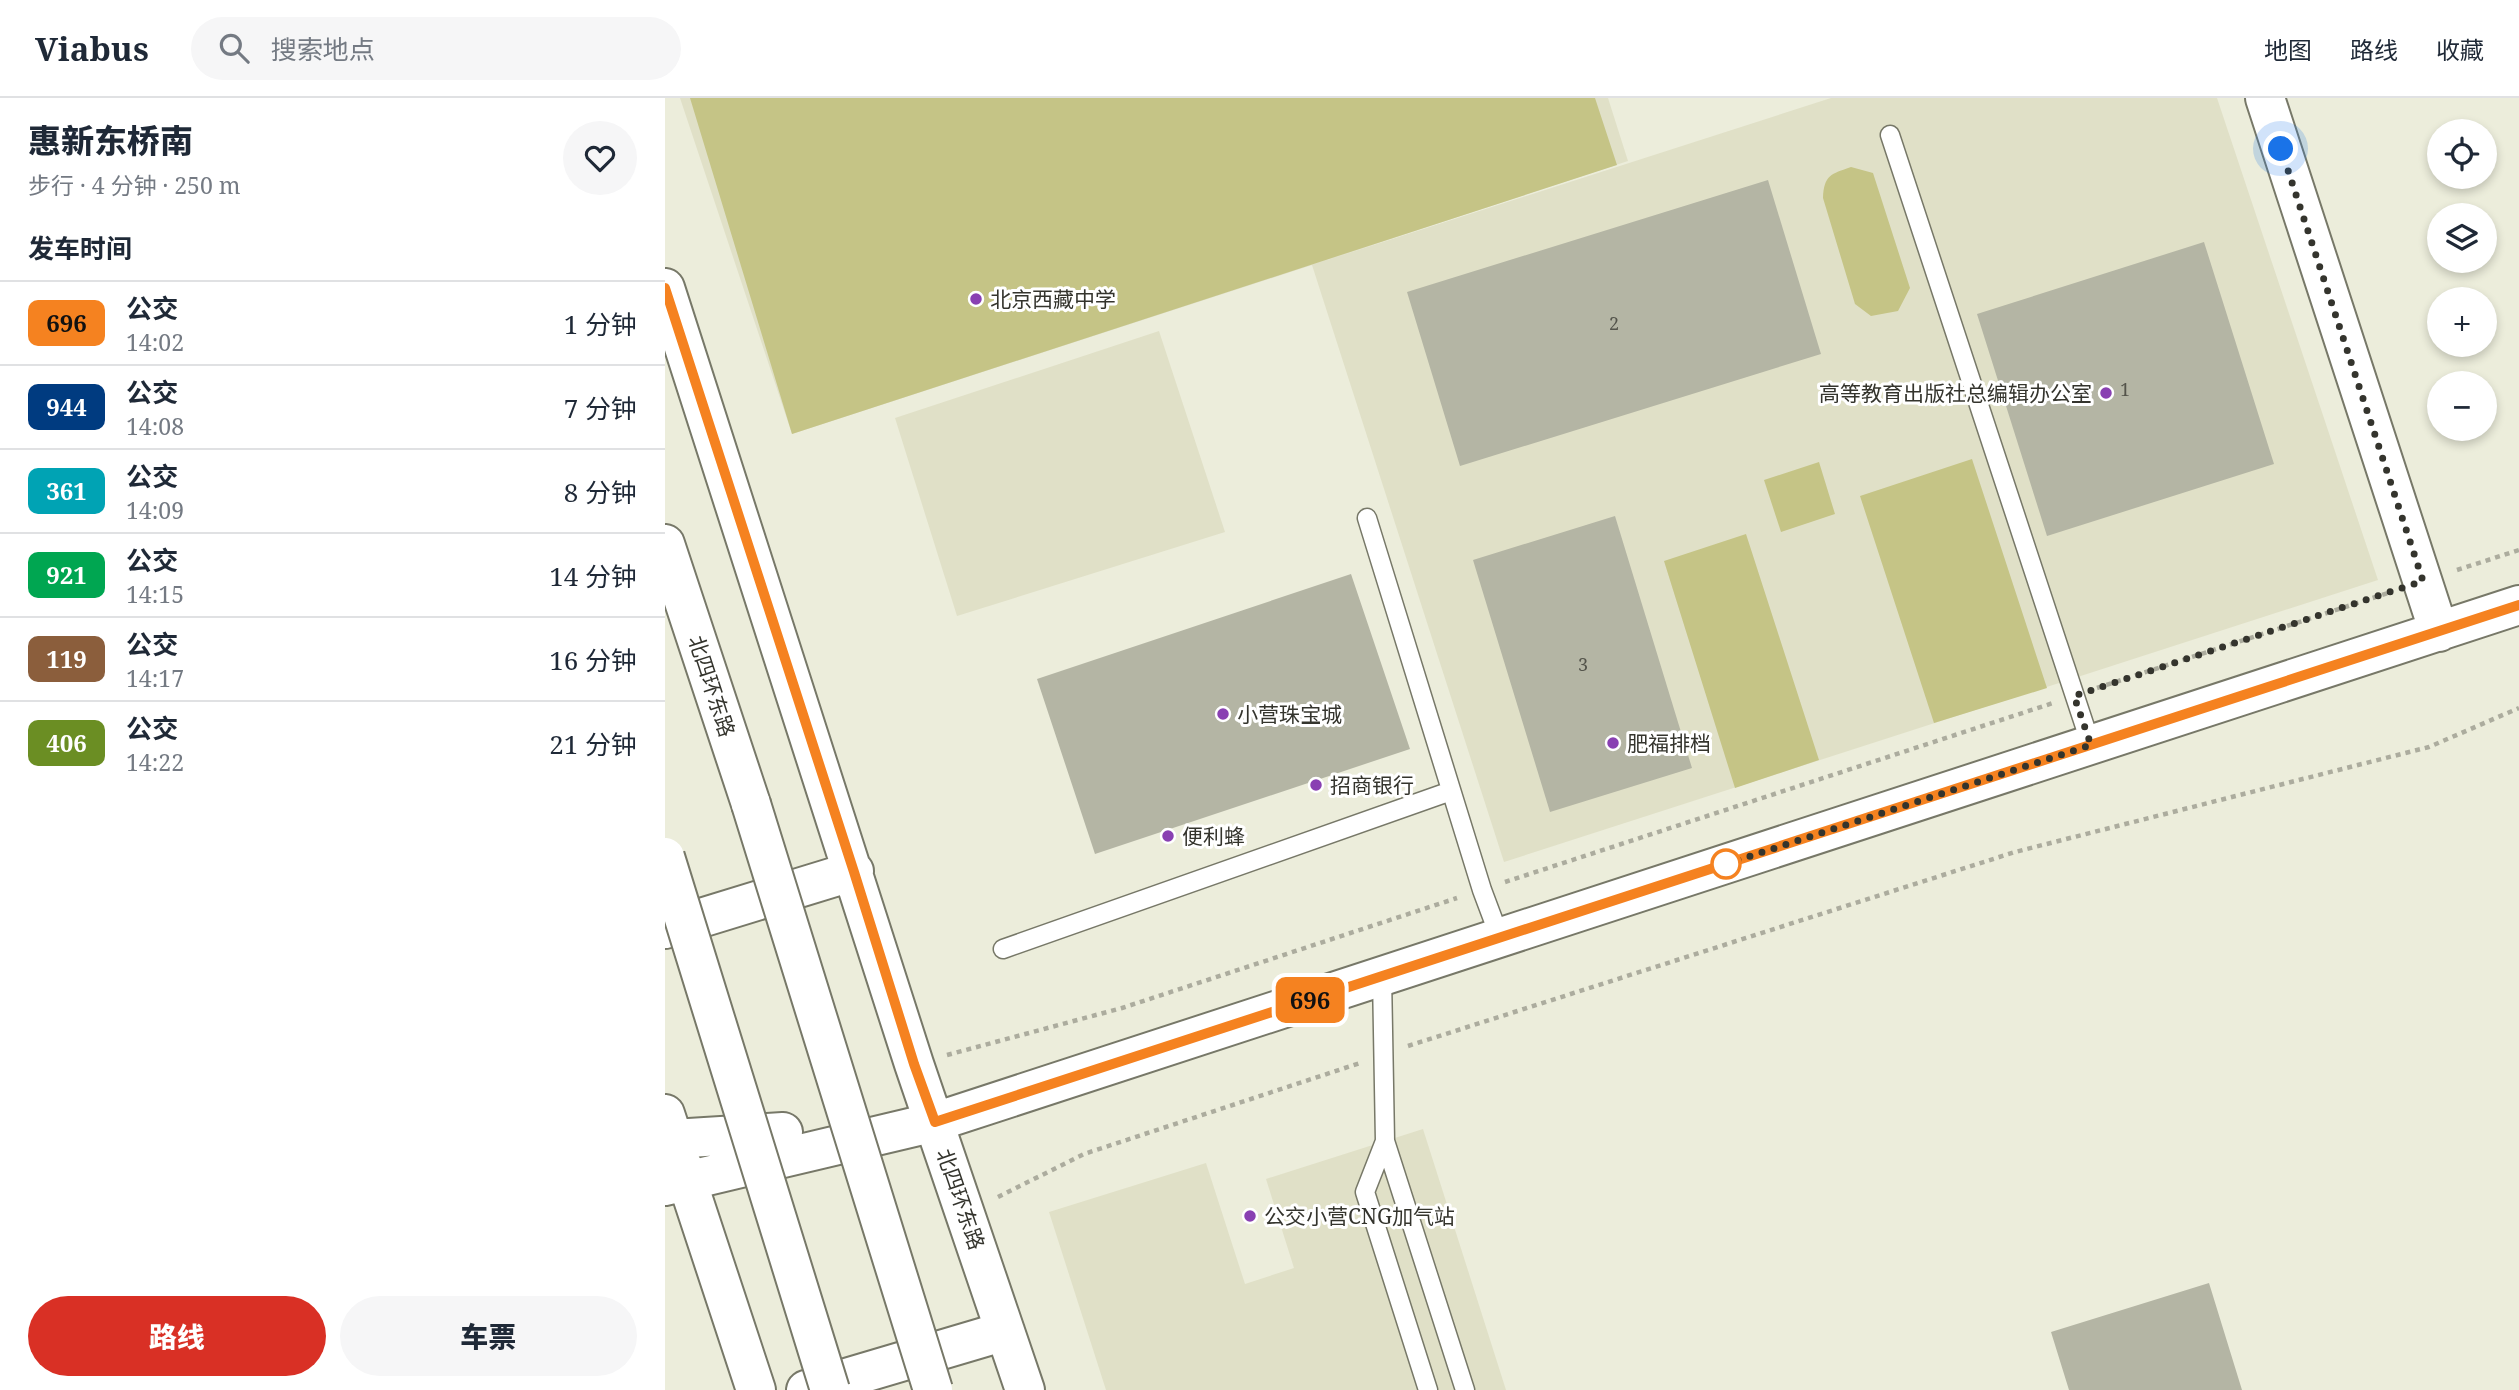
<!DOCTYPE html>
<html lang="zh">
<head>
<meta charset="utf-8">
<style>
  :root { --surface:#fff; --page:#f6f6f7; --text:#1f2937; --muted:#747a83; --line:#e0e1e3; --accent:#d93025 }
  body { margin:0; font-family:"Noto Serif","Noto Sans SC",serif; background:var(--page); color:var(--text); height:100vh; display:flex; flex-direction:column; font-size:26px; white-space:nowrap }
  * { box-sizing:border-box; margin:0 }
  p { font-size:23px; color:var(--muted) }
  .icon { flex:none; width:38px; height:38px; fill:none; stroke:currentColor; stroke-width:2; stroke-linecap:round; stroke-linejoin:round }
  .map { position:relative; flex:1; overflow:hidden }
  .side { display:flex; flex-direction:column; background:var(--surface); width:665px }
  .side>* { flex:none }
  .badge { padding:0 14px; border-radius:10px; font-size:24px; line-height:46px }
  .tools { position:absolute; left:1762px; top:21px; display:grid; gap:14px }
  .tools a { display:grid; place-items:center; width:70px; height:70px; border-radius:50%; background:var(--surface); box-shadow:0 4px 10px #0003; font-size:35px }
  .you { position:absolute; width:35px; height:35px; margin:-18px; border:5px solid #fff; border-radius:50%; background:#1a73e8; box-shadow:0 0 0 10px #1a73e833 }
  .map>.badge { position:absolute; translate:-50% -50%; box-shadow:0 0 0 4px #fff }
  h2 { padding:0 28px; font-size:26px; line-height:63px }
  .round { display:grid; place-items:center; flex:none; width:74px; height:74px; border-radius:37px; background:var(--page) }
  .headline { display:flex; align-items:center; justify-content:space-between; height:119px; padding:0 28px }
  h1 { font-size:33px; font-weight:800; line-height:52px }
  .cta { display:flex; gap:14px; margin-top:auto; padding:14px 28px }
  .cta a { flex:1; height:80px; border-radius:42px; background:var(--accent); color:#fff; font-size:28px; font-weight:800; line-height:80px; text-align:center }
  .cta a+a { background:var(--page); color:var(--text) }
  ul { padding:0; list-style:none }
  li { display:flex; align-items:center; gap:21px; height:84px; padding:0 28px; border-top:2px solid var(--line) }
  li div { flex:1 }
  li b { display:block; font-size:26px }
  li em { font-style:normal }
  li .badge { min-width:77px; font-weight:700; text-align:center }
  header { display:flex; align-items:center; gap:42px; box-sizing:border-box; height:98px; padding:0 35px; background:var(--surface); border-bottom:2px solid var(--line) }
  header strong { font-size:33px }
  nav { display:flex; gap:38px; margin-inline-start:auto; font-size:24px }
  .search { width:490px; height:63px; background:var(--page); display:flex; align-items:center; gap:18px; box-sizing:border-box; padding:0 24px; border-radius:38px; color:var(--muted); font-size:26px }
  main { display:flex; flex:1; min-height:0 }
  .map>svg:first-child { display:block }
</style>
</head>
<body>
<header>
<strong>Viabus</strong>
<div class="search"><svg class="icon" aria-label="search" viewBox="0 0 24 24"><circle cx="10" cy="10" r="6"/><path d="M15 15l6 6"/></svg>搜索地点</div>
<nav><a>地图</a><a>路线</a><a>收藏</a></nav>
</header>
<main>
<section class="side">
<div class="headline"><div><h1>惠新东桥南</h1><p>步行 · 4 分钟 · 250 m</p></div><a class="round"><svg class="icon" aria-label="heart" viewBox="0 0 24 24"><path d="M12 20l-8-8c-3-5 5-10 8-4 3-6 11-1 8 4z"/></svg></a></div>
<h2>发车时间</h2>
<ul>
<li><span class="badge" style="background:#f58220;color:#111">696</span><div><b>公交</b><p>14:02</p></div><em>1 分钟</em></li>
<li><span class="badge" style="background:#003b80;color:#fff">944</span><div><b>公交</b><p>14:08</p></div><em>7 分钟</em></li>
<li><span class="badge" style="background:#00a3b4;color:#fff">361</span><div><b>公交</b><p>14:09</p></div><em>8 分钟</em></li>
<li><span class="badge" style="background:#00a651;color:#fff">921</span><div><b>公交</b><p>14:15</p></div><em>14 分钟</em></li>
<li><span class="badge" style="background:#8b5e3c;color:#fff">119</span><div><b>公交</b><p>14:17</p></div><em>16 分钟</em></li>
<li><span class="badge" style="background:#6b8e23;color:#fff">406</span><div><b>公交</b><p>14:22</p></div><em>21 分钟</em></li>
</ul>
<div class="cta"><a>路线</a><a>车票</a></div>
</section>
<div class="map">
<svg width="1854" height="1292" viewBox="0 0 1854 1292">
  <rect width="100%" height="100%" fill="#eceddb"/>
  <!-- built -->
  <path fill="#e0e0c7" d="M 15,0 L 943,0 L 963,63 L 662,162 L 1166,0 L 1552,0 L 1713,482 L 839,764 L 647,167 L 127,336 Z
    M 494,233 L 560,434 L 292,518 L 230,320 Z
    M 758,1031 L 841,1292 L 441,1292 L 384,1114 L 541,1065 L 580,1186 L 629,1170 L 601,1081 Z"/>
  <!-- green -->
  <path fill="#c5c486" d="M 25,0 L 930,0 L 952,67 L 127,336 Z
    M 1186,69 L 1208,75 L 1245,190 L 1233,213 L 1206,218 L 1190,206 L 1158,100 C 1159,77 1166,76 1186,69 Z
    M 1307,361 L 1382,590 L 1269,625 L 1195,398 Z
    M 1154,364 L 1170,416 L 1116,434 L 1099,382 Z
    M 1081,436 L 1154,662 L 1070,690 L 999,463 Z"/>
  <!-- building -->
  <path fill="#b4b5a4" d="M 1103,82 L 1156,256 L 795,368 L 742,194 Z
    M 1539,144 L 1609,366 L 1382,438 L 1312,216 Z
    M 950,418 L 1027,670 L 885,714 L 808,462 Z
    M 686,476 L 745,651 L 430,756 L 372,581 Z
    M 1544,1185 L 1577,1292 L 1404,1292 L 1386,1234 Z"/>
  <g fill="none" stroke-linecap="round" stroke-linejoin="round">
    <!-- lane casing -->
    <g stroke="#777868" stroke-width="21">
      <path id="lane" d="M 1225,37 L 1426,647
        M 702,420 L 817,792 L 835,840
        M 338,851 L 786,693
        M 717,878 L 720,1043 L 800,1292
        M 720,1043 L 700,1094 L 763,1292"/>
    </g>
    <!-- secondary casing -->
    <g stroke="#777868" stroke-width="42">
      <path id="secondary" d="M 1600,0 L 1774,534
        M 0,190 L 249,966 L 360,1292
        M 0,831 L 189,773
        M 0,1016 L 91,1292
        M 0,1044 L 8,1041 L 118,1034
        M 0,1088 L 270,1024 L 1854,507
        M 141,1292 L 340,1233"/>
    </g>
    <!-- highway casing -->
    <g stroke="#777868" stroke-width="42">
      <path id="highway" d="M 0,446 L 86,706"/>
    </g>
    <!-- path -->
    <path stroke="#acac9e" stroke-width="4.5" stroke-dasharray="5 5" stroke-linecap="butt" d="M 1792,472 L 1854,452
      M 1432,590 L 1723,495
      M 840,784 L 1388,605
      M 743,948 L 1350,754 L 1764,649 L 1854,610
      M 282,957 L 457,910 L 792,800
      M 333,1099 L 419,1056 L 695,965"/>
    <!-- lane -->
    <use href="#lane" stroke="#fff" stroke-width="18"/>
    <!-- secondary -->
    <use href="#secondary" stroke="#fff" stroke-width="38"/>
    <!-- highway -->
    <use href="#highway" stroke="#fff" stroke-width="38"/>
    <!-- highway-bridge casing -->
    <g stroke="#777868" stroke-width="42" stroke-linecap="butt">
      <path id="highway-bridge" d="M 86,706 L 268,1292
        M 0,759 L 165,1292"/>
    </g>
    <!-- highway-bridge -->
    <use href="#highway-bridge" stroke="#fff" stroke-width="38"/>
  </g>
  <g fill="none" stroke-linecap="round" stroke-linejoin="round">
    <!-- line casing -->
    <g stroke="#fff" stroke-width="16">
      <path id="line" d="M 0,190 L 189,774 L 249,966 L 270,1024 L 1854,507"/>
    </g>
    <!-- line -->
    <use href="#line" stroke="#f58220" stroke-width="10"/>
    <!-- walk -->
    <path stroke="#34342d" stroke-width="7" stroke-dasharray="0 12.6" d="M 1061,766 L 1426,647 L 1409,598 L 1758,483 L 1616,51"/>
  </g>
  <!-- markers -->
  <g fill="#8940b2" stroke="#fff" stroke-width="2.5">
    <circle cx="311" cy="201" r="7"/>
    <circle cx="1441" cy="295" r="7"/>
    <circle cx="558" cy="616" r="7"/>
    <circle cx="948" cy="645" r="7"/>
    <circle cx="651" cy="687" r="7"/>
    <circle cx="503" cy="738" r="7"/>
    <circle cx="585" cy="1118" r="7"/>
  </g>
  <circle fill="#fff" stroke="#f58220" stroke-width="3.5" cx="1061" cy="766" r="14"/>
  <g text-anchor="middle" dominant-baseline="central" stroke-width="6" stroke-linejoin="round" paint-order="stroke">
    <!-- number labels -->
    <g font-size="18" fill="#54544b">
      <text x="949" y="225">2</text>
      <text x="1460" y="291">1</text>
      <text x="918" y="566">3</text>
    </g>
    <!-- poi labels -->
    <g font-size="21" fill="#34342d" stroke="#fff" text-anchor="start">
      <text x="325" y="201">北京西藏中学</text>
      <text x="1427" y="295" text-anchor="end">高等教育出版社总编辑办公室</text>
      <text x="572" y="616">小营珠宝城</text>
      <text x="962" y="645">肥福排档</text>
      <text x="665" y="687">招商银行</text>
      <text x="517" y="738">便利蜂</text>
      <text x="599" y="1118">公交小营CNG加气站</text>
    </g>
    <!-- street labels -->
    <g font-size="21" fill="#34342d" stroke="#fff">
      <text transform="translate(47 588) rotate(72)">北四环东路</text>
      <text transform="translate(296 1101) rotate(71)">北四环东路</text>
    </g>
  </g>
</svg>
<div class="tools">
<a><svg class="icon" aria-label="locate" viewBox="0 0 24 24"><circle cx="12" cy="12" r="6"/><path d="M12 2v4M12 18v4M2 12h4M18 12h4"/></svg></a>
<a><svg class="icon" aria-label="layers" viewBox="0 0 24 24"><path d="M12 4l9 5-9 5-9-5zM3 14l9 5 9-5"/></svg></a>
<a>+</a>
<a>−</a>
</div>
<div class="you" style="left:1616px;top:51px"></div>
<b class="badge" style="left:645px;top:902px;background:#f58220;color:#111">696</b>
</div>
</main>
</body>
</html>
